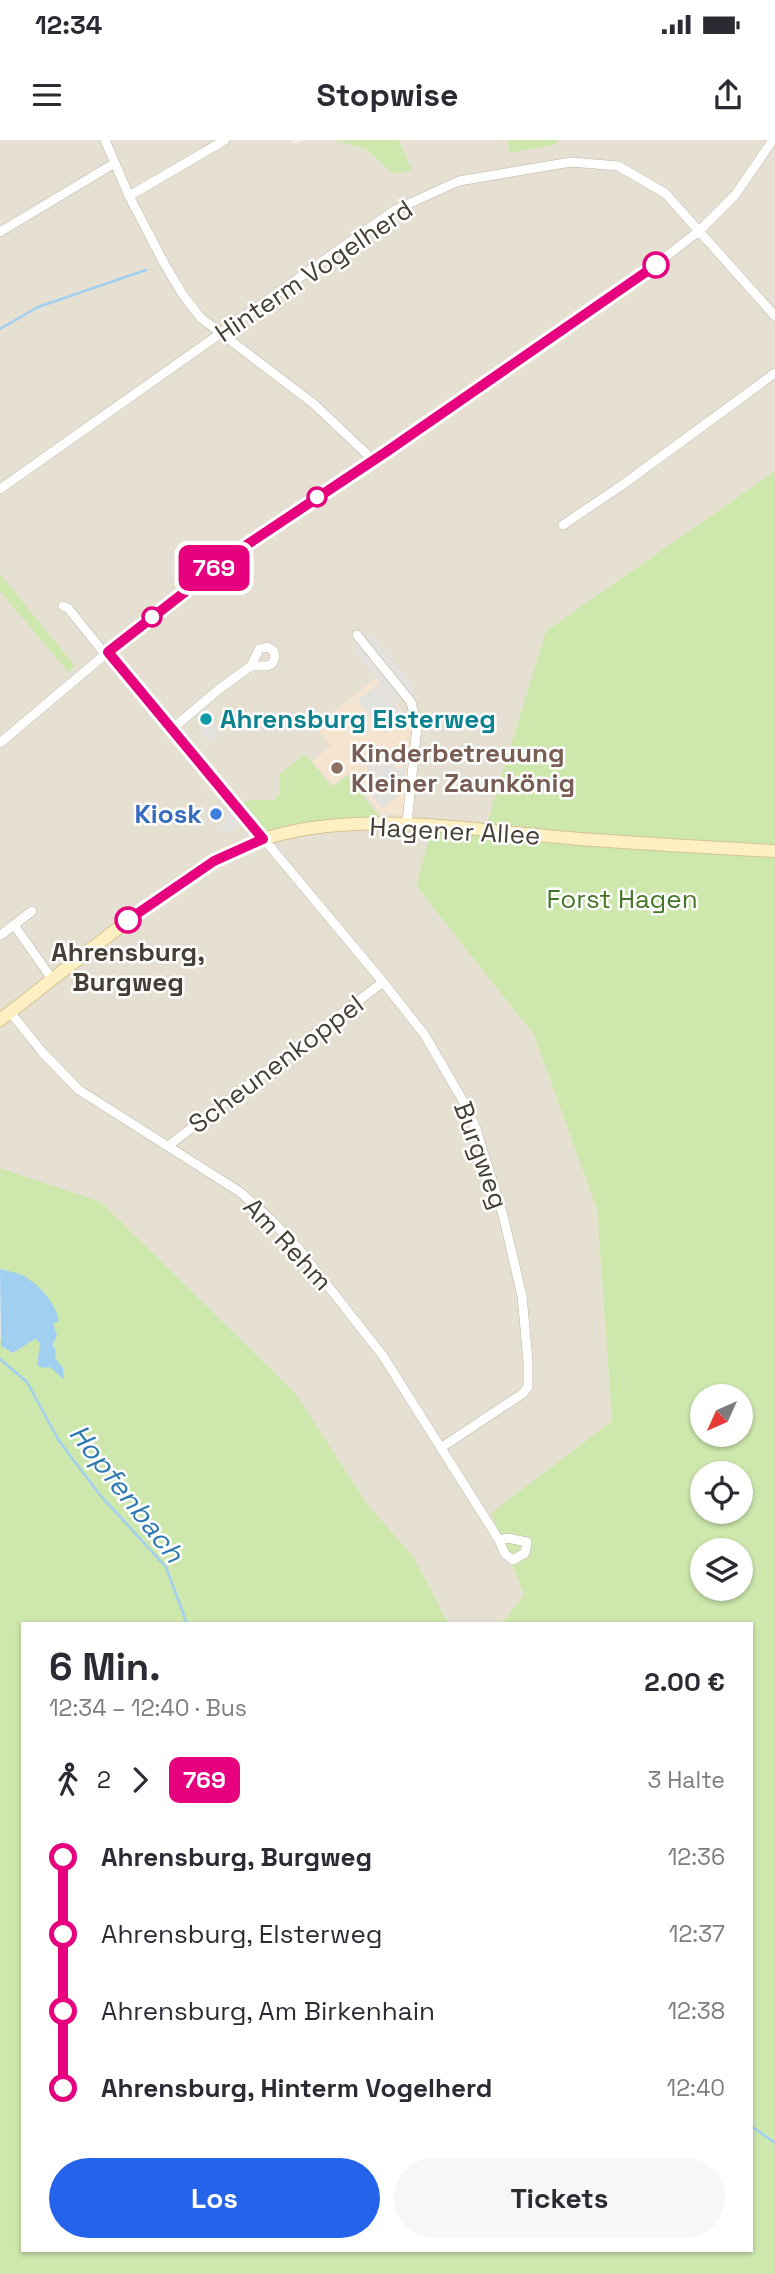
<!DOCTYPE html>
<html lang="de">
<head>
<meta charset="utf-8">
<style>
  :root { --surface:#fff; --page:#f7f7f7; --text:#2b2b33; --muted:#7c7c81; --accent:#2563eb }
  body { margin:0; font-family:"Space Grotesk",sans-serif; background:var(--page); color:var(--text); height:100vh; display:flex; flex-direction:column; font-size:26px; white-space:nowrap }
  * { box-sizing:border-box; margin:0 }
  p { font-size:23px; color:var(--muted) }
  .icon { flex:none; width:38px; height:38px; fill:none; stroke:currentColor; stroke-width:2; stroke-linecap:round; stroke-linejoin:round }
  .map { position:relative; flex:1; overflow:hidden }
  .sheet { position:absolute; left:21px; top:1482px; width:732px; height:630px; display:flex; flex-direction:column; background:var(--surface); border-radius:0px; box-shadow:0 2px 5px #0004 }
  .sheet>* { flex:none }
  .badge { padding:0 14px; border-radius:10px; font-size:24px; line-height:46px }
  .needle { width:46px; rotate:225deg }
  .controls { position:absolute; left:690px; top:1244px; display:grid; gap:14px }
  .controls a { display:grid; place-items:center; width:63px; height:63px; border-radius:50%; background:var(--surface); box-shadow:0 2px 5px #0004; font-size:35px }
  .map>.badge { position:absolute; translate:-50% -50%; box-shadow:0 0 0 4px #fff }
  .legs { display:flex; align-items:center; gap:10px; height:77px; padding:0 28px; font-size:23px }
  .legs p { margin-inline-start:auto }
  .overview { display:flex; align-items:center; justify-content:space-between; height:119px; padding:0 28px }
  h1 { font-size:38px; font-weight:700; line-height:52px }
  .button { display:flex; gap:14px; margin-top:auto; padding:14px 28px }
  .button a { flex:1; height:80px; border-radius:42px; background:var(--accent); color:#fff; font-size:28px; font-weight:700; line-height:80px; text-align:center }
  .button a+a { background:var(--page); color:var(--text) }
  ul { padding:0 28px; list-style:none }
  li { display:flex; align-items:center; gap:24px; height:77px; font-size:26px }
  li i { display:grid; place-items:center; width:10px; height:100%; margin:0 9px; background:currentColor }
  li i::after { content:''; width:18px; height:18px; margin:-9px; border:5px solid; border-radius:50%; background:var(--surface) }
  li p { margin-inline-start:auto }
  li:first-child i { background:linear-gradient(#0000 50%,currentColor 0) }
  li:last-child i { background:linear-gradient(currentColor 50%,#0000 0) }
  .status { display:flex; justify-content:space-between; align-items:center; height:49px; padding:0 35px; background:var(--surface); direction:ltr }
  .status svg { height:19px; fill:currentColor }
  header { display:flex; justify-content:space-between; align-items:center; height:91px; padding:0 28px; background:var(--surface); font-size:32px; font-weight:700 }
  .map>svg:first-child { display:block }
</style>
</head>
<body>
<div class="status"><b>12:34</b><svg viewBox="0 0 49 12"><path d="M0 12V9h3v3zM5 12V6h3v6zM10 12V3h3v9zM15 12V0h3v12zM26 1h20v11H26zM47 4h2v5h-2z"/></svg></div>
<header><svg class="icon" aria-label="menu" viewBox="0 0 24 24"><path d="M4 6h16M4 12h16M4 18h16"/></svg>Stopwise<svg class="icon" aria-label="share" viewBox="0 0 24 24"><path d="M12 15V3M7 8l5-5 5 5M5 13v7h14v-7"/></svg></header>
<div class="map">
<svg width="775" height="2134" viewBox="0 0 775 2134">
  <rect width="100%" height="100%" fill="#f2eee5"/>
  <!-- residential -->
  <path fill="#e6e0d3" d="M 0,0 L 291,0 L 292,4 L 308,0 L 336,0 L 367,10 L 394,34 L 412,30 L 399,0 L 507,0 L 510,12 L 553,5 L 559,0 L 775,0 L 775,331 L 546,491 L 484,694 L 416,746 L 534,895 L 597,1070 L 612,1281 L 492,1373 L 524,1455 L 501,1484 L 449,1484 L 413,1416 L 368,1367 L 295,1253 L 101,1062 L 0,1028 Z"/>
  <!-- commercial -->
  <path fill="#f5e5d0" d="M 376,538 L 411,582 L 411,603 L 403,675 L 380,673 L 348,633 L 333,645 L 312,621 L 331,606 L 315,587 Z"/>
  <!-- green -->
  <path fill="#cde7ad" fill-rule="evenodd" d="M 336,0 L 399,0 L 412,30 L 393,34 L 367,10 Z
    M 507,0 L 559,0 L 554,5 L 510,13 Z
    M 775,331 L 775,2134 L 0,2134 L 0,1198 L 13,1213 L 35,1198 L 40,1203 L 50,1227 L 64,1238 L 63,1229 L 55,1218 L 53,1184 L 45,1153 L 22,1135 L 0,1129 L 0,1028 L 101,1062 L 295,1253 L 369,1367 L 413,1416 L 449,1484 L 23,1484 L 23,2013 L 21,2014 L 21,2032 L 23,2032 L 23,2110 L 751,2110 L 751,1484 L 501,1484 L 524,1455 L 491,1373 L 612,1281 L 597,1070 L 534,895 L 416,746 L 432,689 L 484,693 L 546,491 ZM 702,1256 L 740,1256 L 740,1295 L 702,1295 ZM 702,1334 L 740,1334 L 740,1372 L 702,1372 ZM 702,1410 L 740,1410 L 740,1449 L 702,1449 Z
    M 0,434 L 75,526 L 68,532 L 0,451 Z
    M 305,614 L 332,647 L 347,636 L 383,681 L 266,694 L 241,663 L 251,660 L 273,660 L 280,655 L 280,634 Z"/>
  <!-- parking -->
  <path fill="#e3e1dd" d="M 372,495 L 416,549 L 409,555 L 365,501 Z
    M 361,504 L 401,555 L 394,561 L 354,510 Z
    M 379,543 L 406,578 L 385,594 L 357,560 Z
    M 210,580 L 221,593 L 210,603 L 199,590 Z
    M 377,605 L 398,631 L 406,624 L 404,651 L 382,669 L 364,646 L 375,638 L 365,626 L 367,624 L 362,618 Z
    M 230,670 L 240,683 L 226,694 L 219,685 L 228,679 L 225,674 Z"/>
  <!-- water -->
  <path fill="#a1cff0" d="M 0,1129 C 7,1131 15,1132 22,1135 C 39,1144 55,1162 59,1181 L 53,1184 L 57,1195 L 53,1204 L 56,1212 L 55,1218 L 63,1228 L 64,1240 L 50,1227 L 43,1228 L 37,1225 L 40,1203 L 35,1199 L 13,1213 L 1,1206 Z"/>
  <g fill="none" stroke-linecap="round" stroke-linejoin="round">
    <!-- stream -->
    <path stroke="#a1cff0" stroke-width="2.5" d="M 0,189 L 38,167 L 146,130
      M 0,1219 L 27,1242 L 59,1301 L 100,1355 L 166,1427 L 187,1484
      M 751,1986 L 775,2003"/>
    <!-- street casing -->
    <g stroke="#beb6a8" stroke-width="10">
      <path id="street" d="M 105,0 L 129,56 L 164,123 L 183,155 L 201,178 L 314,264 L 373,320
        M 129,56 L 225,0
        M 0,92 L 115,23
        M 0,349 L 395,70 L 459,41 L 571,22 L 618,26 L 665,53 L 775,176
        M 563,385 L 625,343 L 775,233
        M 63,466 L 68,468 L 105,514
        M 357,495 L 411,562 L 417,586 L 407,683
        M 108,512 L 383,842 L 424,894 L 462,959 L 476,989 L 503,1075 L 522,1156 L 528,1221 L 528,1247 L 522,1254 L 442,1307
        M 172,589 L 218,550 L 251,526 L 267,526 L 272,524 L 275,517 L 273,510 L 267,507 L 259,509 L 251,526
        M 0,603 L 108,512 L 236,412 L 637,139 L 699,91 L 735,55 L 773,0
        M 14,785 L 52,839
        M 1,795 L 32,771
        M 10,872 L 43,913 L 79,950 L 240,1052 L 270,1079 L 299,1109 L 383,1216 L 499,1400 L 505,1414 L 513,1420 L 525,1413 L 527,1402 L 507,1398 L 499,1400
        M 168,1006 L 383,842"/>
    </g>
    <!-- secondary casing -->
    <g stroke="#d3c395" stroke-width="14">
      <path id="secondary" d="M 0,880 C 50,842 99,801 151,764 C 179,743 208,722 240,708 C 336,665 468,690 569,698 C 638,704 706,707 775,711"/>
    </g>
    <!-- street -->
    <use href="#street" stroke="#fff" stroke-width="9"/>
    <!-- secondary -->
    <use href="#secondary" stroke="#fef0c3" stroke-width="12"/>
  </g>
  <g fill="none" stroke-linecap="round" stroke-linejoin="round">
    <!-- line-1 casing -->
    <g stroke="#fff" stroke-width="16">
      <path id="line-1" d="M 128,780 L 214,721 L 263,699 L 108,512 L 236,412 L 386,312 L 656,125"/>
    </g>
    <!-- line-1 -->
    <use href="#line-1" stroke="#e6007e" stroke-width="10"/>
  </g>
  <!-- markers -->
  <g fill="#fff" stroke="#e6007e" stroke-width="3.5">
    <circle cx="656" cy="125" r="12"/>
    <circle cx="317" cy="357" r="9"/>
    <circle cx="152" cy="477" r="9"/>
    <circle cx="128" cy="780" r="12"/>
  </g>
  <circle fill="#0f9aa8" stroke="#fff" stroke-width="2.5" cx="206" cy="579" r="7"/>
  <circle fill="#8d6e63" stroke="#fff" stroke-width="2.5" cx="337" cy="628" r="7"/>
  <circle fill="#3f7fe0" stroke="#fff" stroke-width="2.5" cx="216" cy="674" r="7"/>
  <g text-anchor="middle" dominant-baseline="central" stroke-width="5" stroke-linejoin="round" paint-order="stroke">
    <!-- street labels -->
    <g font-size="26" fill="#453f35" stroke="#fff">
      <text transform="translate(314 131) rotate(-34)">Hinterm Vogelherd</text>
      <text transform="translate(455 691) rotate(3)">Hagener Allee</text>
      <text transform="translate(276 924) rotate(-37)">Scheunenkoppel</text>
      <text transform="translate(481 1015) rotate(70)">Burgweg</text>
      <text transform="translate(288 1104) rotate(47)">Am Rehm</text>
    </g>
    <!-- culture labels -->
    <g font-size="26" font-weight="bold" fill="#0d838f" stroke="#fff" text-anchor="start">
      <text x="220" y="579">Ahrensburg Elsterweg</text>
    </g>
    <!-- education labels -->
    <g font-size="26" font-weight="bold" fill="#785e54" stroke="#fff" text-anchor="start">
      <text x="351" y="613">Kinderbetreuung<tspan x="351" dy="30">Kleiner Zaunkönig</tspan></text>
    </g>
    <!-- shop labels -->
    <g font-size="26" font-weight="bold" fill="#366cbe" stroke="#fff" text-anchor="end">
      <text x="202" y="674">Kiosk</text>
    </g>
    <!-- park labels -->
    <g font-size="26" fill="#457628" stroke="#fff">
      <text x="622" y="759">Forst Hagen</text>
    </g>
    <!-- stop labels -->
    <g font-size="26" font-weight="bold" fill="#453f35" stroke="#fff">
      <text x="128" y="812">Ahrensburg,<tspan x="128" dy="30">Burgweg</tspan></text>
    </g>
    <!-- water labels -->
    <g font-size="28" font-style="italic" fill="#2e79b0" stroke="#fff">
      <text transform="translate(127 1353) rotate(52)">Hopfenbach</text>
    </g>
  </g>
</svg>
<div class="controls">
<a><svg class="needle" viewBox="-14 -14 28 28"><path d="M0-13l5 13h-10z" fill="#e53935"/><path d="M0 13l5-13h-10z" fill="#7c7c81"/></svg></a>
<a><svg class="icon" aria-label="locate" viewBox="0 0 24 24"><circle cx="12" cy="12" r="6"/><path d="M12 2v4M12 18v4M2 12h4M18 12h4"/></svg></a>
<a><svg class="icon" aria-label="layers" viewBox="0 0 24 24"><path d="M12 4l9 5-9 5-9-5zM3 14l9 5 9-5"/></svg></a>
</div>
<b class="badge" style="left:214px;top:428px;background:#e6007e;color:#fff">769</b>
<section class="sheet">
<div class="overview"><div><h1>6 Min.</h1><p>12:34 – 12:40 · Bus</p></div><b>2.00 €</b></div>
<div class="legs"><svg class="icon" aria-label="walk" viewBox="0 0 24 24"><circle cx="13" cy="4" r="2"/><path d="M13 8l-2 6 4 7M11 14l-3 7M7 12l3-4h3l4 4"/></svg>2<svg class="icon" aria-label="forward" viewBox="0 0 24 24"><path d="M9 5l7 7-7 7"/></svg><b class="badge" style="background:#e6007e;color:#fff">769</b><p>3 Halte</p></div>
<ul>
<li><i style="color:#e6007e"></i><b>Ahrensburg, Burgweg</b><p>12:36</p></li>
<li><i style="color:#e6007e"></i><span>Ahrensburg, Elsterweg</span><p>12:37</p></li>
<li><i style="color:#e6007e"></i><span>Ahrensburg, Am Birkenhain</span><p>12:38</p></li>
<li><i style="color:#e6007e"></i><b>Ahrensburg, Hinterm Vogelherd</b><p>12:40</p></li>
</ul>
<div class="button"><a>Los</a><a>Tickets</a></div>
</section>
</div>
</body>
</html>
